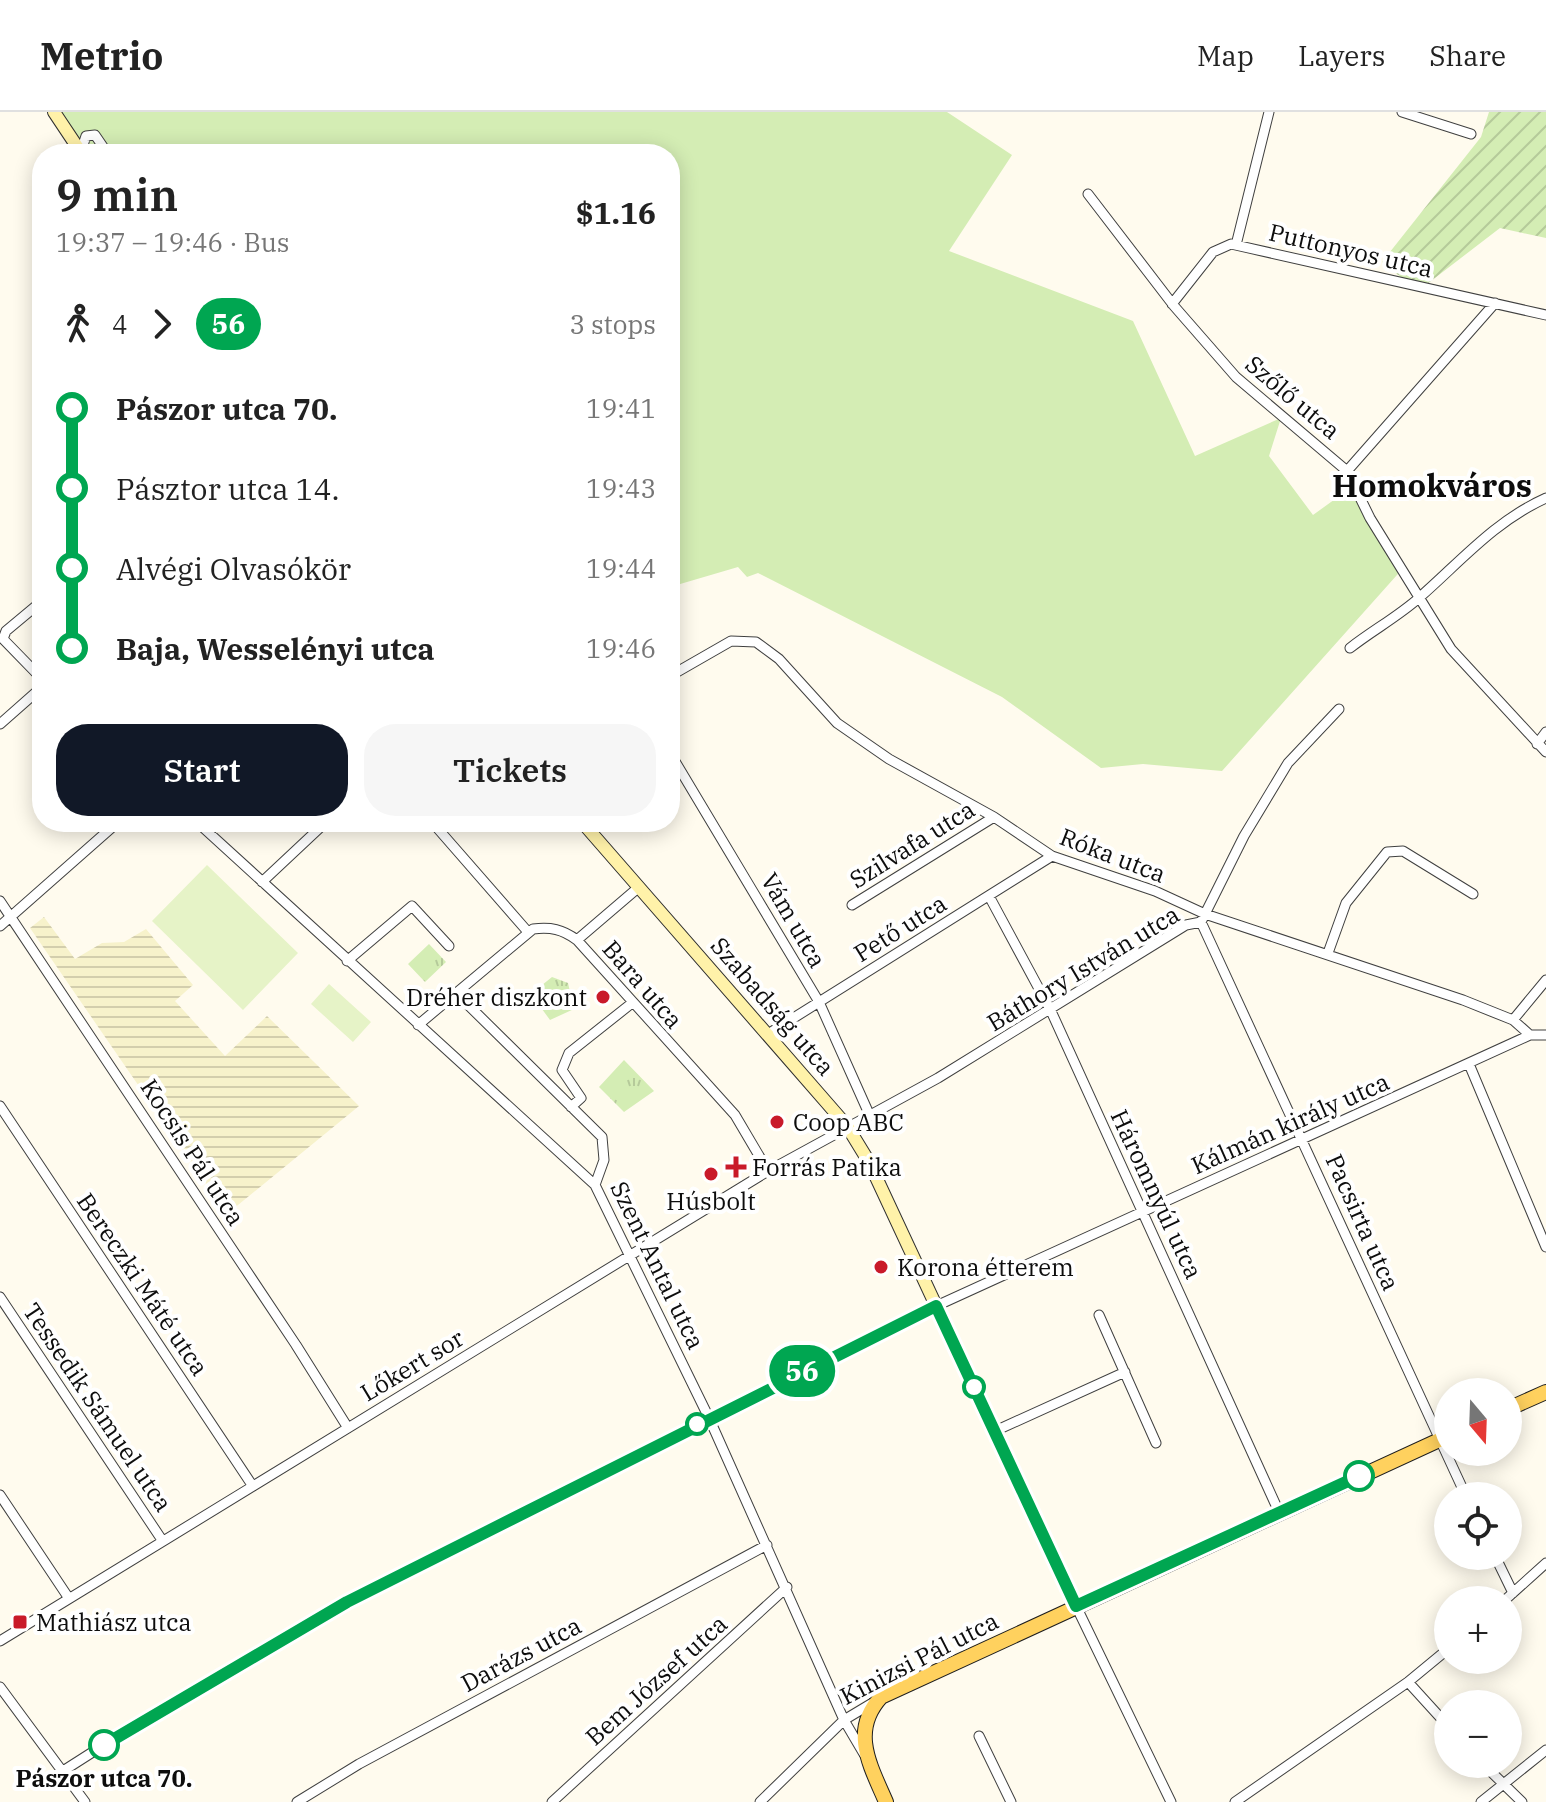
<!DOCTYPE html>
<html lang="en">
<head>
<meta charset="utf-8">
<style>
  :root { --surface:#fff; --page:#f6f6f6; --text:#222; --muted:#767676; --line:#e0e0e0; --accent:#111827 }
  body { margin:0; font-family:"IBM Plex Serif",serif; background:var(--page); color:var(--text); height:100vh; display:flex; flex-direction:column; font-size:30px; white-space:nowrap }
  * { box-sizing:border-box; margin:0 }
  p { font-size:26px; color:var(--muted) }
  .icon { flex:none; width:44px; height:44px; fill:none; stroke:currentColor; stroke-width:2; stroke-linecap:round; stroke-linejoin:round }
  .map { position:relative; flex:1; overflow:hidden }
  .drawer { position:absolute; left:32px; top:32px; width:648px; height:688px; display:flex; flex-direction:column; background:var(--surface); border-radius:32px; box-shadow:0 4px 20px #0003 }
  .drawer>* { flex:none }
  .badge { padding:0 16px; border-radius:26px; font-size:28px; line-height:52px }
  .needle { width:52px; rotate:161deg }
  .fabs { position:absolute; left:1434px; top:1266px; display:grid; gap:16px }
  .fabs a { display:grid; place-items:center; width:88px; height:88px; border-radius:50%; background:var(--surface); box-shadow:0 4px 20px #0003; font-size:40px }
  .map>.badge { position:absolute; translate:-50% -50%; box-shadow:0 0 0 4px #fff }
  .legs { display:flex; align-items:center; gap:12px; height:88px; padding:0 24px; font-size:26px }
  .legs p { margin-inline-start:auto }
  .overview { display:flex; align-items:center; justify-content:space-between; height:136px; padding:0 24px }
  h1 { font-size:44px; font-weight:600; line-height:60px }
  .action { display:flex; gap:16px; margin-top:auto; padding:16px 24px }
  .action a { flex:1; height:92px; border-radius:32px; background:var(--accent); color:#fff; font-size:32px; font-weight:600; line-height:92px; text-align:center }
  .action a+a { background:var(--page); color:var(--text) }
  ul { padding:0 24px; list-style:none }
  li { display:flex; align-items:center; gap:28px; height:80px; font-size:30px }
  li i { display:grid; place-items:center; width:12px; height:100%; margin:0 10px; background:currentColor }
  li i::after { content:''; width:20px; height:20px; margin:-10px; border:6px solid; border-radius:50%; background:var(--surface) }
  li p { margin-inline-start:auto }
  li:first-child i { background:linear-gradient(#0000 50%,currentColor 0) }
  li:last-child i { background:linear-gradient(currentColor 50%,#0000 0) }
  header { display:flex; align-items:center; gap:48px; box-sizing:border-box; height:112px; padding:0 40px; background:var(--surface); border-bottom:2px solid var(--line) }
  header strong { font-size:38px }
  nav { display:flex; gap:44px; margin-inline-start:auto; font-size:28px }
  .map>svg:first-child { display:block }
</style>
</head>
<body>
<header>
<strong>Metrio</strong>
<nav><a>Map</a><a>Layers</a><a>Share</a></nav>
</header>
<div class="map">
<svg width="1546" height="1690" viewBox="0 0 1546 1690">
  <defs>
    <pattern id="farmland-rules" width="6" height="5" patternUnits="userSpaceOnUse" patternTransform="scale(2)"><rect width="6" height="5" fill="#f7f2cb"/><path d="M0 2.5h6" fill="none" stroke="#d3cead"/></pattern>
    <pattern id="park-tufts" width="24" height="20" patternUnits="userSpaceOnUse" patternTransform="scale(2)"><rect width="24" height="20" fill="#d4edb4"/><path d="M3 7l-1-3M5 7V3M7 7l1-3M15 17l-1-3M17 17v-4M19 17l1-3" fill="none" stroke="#b5ca9a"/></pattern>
    <pattern id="garden-furrows" width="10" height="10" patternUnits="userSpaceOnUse" patternTransform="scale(2)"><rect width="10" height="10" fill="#d4edb4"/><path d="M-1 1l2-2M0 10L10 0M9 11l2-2" fill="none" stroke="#b5ca9a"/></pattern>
  </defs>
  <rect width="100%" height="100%" fill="#fffbee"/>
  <!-- farmland -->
  <path fill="url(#farmland-rules)" d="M 44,805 L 75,847 L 102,831 L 124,830 L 146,817 L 193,873 L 175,889 L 225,944 L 267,904 L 359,994 L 227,1102 L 30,816 Z"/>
  <!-- grass -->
  <path fill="#d4edb4" d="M 59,0 L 947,0 L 1012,43 L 949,139 L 1133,209 L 1195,344 L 1281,306 L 1269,344 L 1313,403 L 1349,377 L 1405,454 L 1222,659 L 1143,652 L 1101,656 L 1002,585 L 758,461 L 747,465 L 738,455 L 670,475 L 670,42 L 87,42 Z"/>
  <!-- park -->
  <path fill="url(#park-tufts)" d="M 429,832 L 446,850 L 425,870 L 408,852 Z
    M 552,865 L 568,871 L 574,897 L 550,908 L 531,882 Z
    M 624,948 L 654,979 L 624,1000 L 599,975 Z"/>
  <!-- garden -->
  <path fill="url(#garden-furrows)" d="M 1489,0 L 1546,0 L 1546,126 L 1500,116 L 1418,179 L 1382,150 L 1481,25 Z"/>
  <!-- pitch -->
  <path fill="#e6f3c7" d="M 207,753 L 298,841 L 243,898 L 152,809 Z
    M 329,872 L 371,910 L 353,930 L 311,892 Z"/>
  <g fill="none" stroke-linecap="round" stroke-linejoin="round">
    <!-- minor casing -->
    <g stroke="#404040" stroke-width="11">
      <path id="minor" d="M 1402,0 L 1471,22
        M 81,39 L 86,24 L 95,23 L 108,42
        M 1088,82 L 1174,194 L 1236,265 L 1347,359 L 1370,406 L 1451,537 L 1546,640
        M 1236,133 L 1269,0
        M 1172,192 L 1213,140 L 1231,132 L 1546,203
        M 1347,359 L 1495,191
        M 42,489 L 6,519 L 3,527 L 42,567
        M 1350,536 C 1373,518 1399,504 1420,485 C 1461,449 1495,409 1546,386
        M 670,564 L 731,529 L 756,530 L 779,547 L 837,611 L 889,647 L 994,705 L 1052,744 L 1155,779 L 1205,802 L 1463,888 L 1513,908 L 1530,923 L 1546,923
        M 0,612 L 42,575
        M 1537,632 L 1546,620
        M 670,641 L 819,890 L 870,1004
        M 197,710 L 595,1073 L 709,1306 L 844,1608 L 864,1642
        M 432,710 L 528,820
        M 208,720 L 220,710
        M 262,770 L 326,710
        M 989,784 L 1051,899 L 1279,1400
        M 0,789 L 296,1233 L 348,1316
        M 852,793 L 994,705
        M 1201,810 L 1466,1384
        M 0,814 L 118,710
        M 577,828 L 639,775
        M 1328,841 L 1346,791 L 1387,740 L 1403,739 L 1473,782
        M 347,849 L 412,794 L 449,834
        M 456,881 L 602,1025 L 604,1048 L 595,1073
        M 1513,908 L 1546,868
        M 418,913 L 533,817 C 551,815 562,817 577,828 L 735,1003 L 768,1059
        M 768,922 L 1052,744
        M 1469,952 L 1546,1135
        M 0,994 L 252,1373
        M 571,995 L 581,986 L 562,958 L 569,941 L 632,891
        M 0,1185 L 162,1428
        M 1099,1203 L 1156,1331
        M 995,1319 L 1125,1260
        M 0,1383 L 68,1485
        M 1495,1444 L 1513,1481
        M 1505,1488 L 1546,1451
        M 1076,1494 L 1171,1690
        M 0,1529 L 768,1059 L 938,966 L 1186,813 L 1201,810 L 1244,724 L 1288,651 L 1339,597
        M 1408,1570 L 1448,1614
        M 0,1575 L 85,1690
        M 979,1624 L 1011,1690
        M 1483,1652 L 1522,1690
        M 63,1659 L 146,1606 L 347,1490 L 877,1221 L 1530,923
        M 297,1690 L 359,1652 L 767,1433
        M 552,1690 L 787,1475
        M 760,1690 L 844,1608 L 874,1590
        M 1235,1690 L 1408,1570 L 1448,1537
        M 1481,1690 L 1546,1638"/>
    </g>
    <!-- secondary casing -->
    <g stroke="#2f2f2f" stroke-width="14">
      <path id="secondary" d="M 54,0 L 82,42
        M 582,710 L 847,1014 L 869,1050 L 1076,1494"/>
    </g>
    <!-- primary casing -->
    <g stroke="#1e1e1e" stroke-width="16">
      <path id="primary" d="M 1508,1297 L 1546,1280
        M 886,1690 C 870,1653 850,1619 881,1585 L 1448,1324"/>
    </g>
    <!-- minor -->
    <use href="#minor" stroke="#fff" stroke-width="9"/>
    <!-- secondary -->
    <use href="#secondary" stroke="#fff2a9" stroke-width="12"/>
    <!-- primary -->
    <use href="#primary" stroke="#ffd15e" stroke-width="14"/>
  </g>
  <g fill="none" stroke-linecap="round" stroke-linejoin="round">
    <!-- line-1 casing -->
    <g stroke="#fff" stroke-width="18">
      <path id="line-1" d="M 104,1633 L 347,1490 L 936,1194 L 1076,1494 L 1359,1364"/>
    </g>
    <!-- line-1 -->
    <use href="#line-1" stroke="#00a651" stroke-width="12"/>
  </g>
  <!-- markers -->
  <g fill="#c91a2a" stroke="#fff" stroke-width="3">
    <circle cx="603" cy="885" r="8"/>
    <circle cx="777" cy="1010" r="8"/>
    <path d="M732 1043h8v8h8v8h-8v8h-8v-8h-8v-8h8z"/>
    <circle cx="711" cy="1062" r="8"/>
    <circle cx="881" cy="1155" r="8"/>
    <rect x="12" y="1502" width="16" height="16" rx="4"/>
  </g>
  <g fill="#fff" stroke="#00a651" stroke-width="4">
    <circle cx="974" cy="1275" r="10"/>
    <circle cx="697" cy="1312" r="10"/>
    <circle cx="1359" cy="1364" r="14"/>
    <circle cx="104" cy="1633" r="14"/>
  </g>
  <g text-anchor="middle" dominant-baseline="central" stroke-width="8" stroke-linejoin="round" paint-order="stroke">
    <!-- street labels -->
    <g font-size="24" fill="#0d0d0d" stroke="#fff">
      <text transform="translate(1351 138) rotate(13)">Puttonyos utca</text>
      <text transform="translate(1293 285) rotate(40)">Szőlő utca</text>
      <text transform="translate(912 732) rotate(-32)">Szilvafa utca</text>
      <text transform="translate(1113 743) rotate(21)">Róka utca</text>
      <text transform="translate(794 808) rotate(60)">Vám utca</text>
      <text transform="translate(900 816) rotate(-32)">Pető utca</text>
      <text transform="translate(1083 856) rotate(-31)">Báthory István utca</text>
      <text transform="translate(643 872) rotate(49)">Bara utca</text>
      <text transform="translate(773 894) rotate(49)">Szabadság utca</text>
      <text transform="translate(1290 1011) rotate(-24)">Kálmán király utca</text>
      <text transform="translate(193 1040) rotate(57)">Kocsis Pál utca</text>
      <text transform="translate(1157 1082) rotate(65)">Háromnyúl utca</text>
      <text transform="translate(1363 1110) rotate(66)">Pacsirta utca</text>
      <text transform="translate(658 1153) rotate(64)">Szent Antal utca</text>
      <text transform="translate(143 1172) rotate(56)">Bereczki Máté utca</text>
      <text transform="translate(412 1253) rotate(-31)">Lőkert sor</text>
      <text transform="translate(98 1295) rotate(56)">Tessedik Sámuel utca</text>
      <text transform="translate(521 1542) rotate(-28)">Darázs utca</text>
      <text transform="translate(919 1546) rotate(-27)">Kinizsi Pál utca</text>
      <text transform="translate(656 1568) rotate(-42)">Bem József utca</text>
    </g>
    <!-- poi labels -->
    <g font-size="24" fill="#0d0d0d" stroke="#fff" text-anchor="start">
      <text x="587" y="885" text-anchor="end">Dréher diszkont</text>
      <text x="793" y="1010">Coop ABC</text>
      <text x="752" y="1055">Forrás Patika</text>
      <text x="711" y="1089" text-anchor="middle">Húsbolt</text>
      <text x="897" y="1155">Korona étterem</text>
      <text x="36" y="1510">Mathiász utca</text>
    </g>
    <!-- stop labels -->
    <g font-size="24" font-weight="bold" fill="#0d0d0d" stroke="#fff">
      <text x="104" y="1666">Pászor utca 70.</text>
    </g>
    <!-- district labels -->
    <g font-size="32" font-weight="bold" fill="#0d0d0d" stroke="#fff">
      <text x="1432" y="373">Homokváros</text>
    </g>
  </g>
</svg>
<div class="fabs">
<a><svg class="needle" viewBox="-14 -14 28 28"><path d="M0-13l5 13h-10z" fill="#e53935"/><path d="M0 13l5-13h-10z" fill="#767676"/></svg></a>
<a><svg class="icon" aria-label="locate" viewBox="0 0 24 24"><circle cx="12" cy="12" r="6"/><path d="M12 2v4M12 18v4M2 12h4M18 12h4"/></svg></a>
<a>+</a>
<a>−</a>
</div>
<b class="badge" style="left:802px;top:1259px;background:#00a651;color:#fff">56</b>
<section class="drawer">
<div class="overview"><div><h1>9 min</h1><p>19:37 – 19:46 · Bus</p></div><b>$1.16</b></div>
<div class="legs"><svg class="icon" aria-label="walk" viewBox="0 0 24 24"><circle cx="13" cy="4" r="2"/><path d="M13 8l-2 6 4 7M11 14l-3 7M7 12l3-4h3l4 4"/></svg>4<svg class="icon" aria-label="forward" viewBox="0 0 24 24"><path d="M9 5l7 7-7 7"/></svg><b class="badge" style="background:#00a651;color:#fff">56</b><p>3 stops</p></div>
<ul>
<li><i style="color:#00a651"></i><b>Pászor utca 70.</b><p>19:41</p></li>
<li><i style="color:#00a651"></i><span>Pásztor utca 14.</span><p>19:43</p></li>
<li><i style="color:#00a651"></i><span>Alvégi Olvasókör</span><p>19:44</p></li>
<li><i style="color:#00a651"></i><b>Baja, Wesselényi utca</b><p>19:46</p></li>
</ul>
<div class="action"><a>Start</a><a>Tickets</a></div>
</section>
</div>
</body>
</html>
